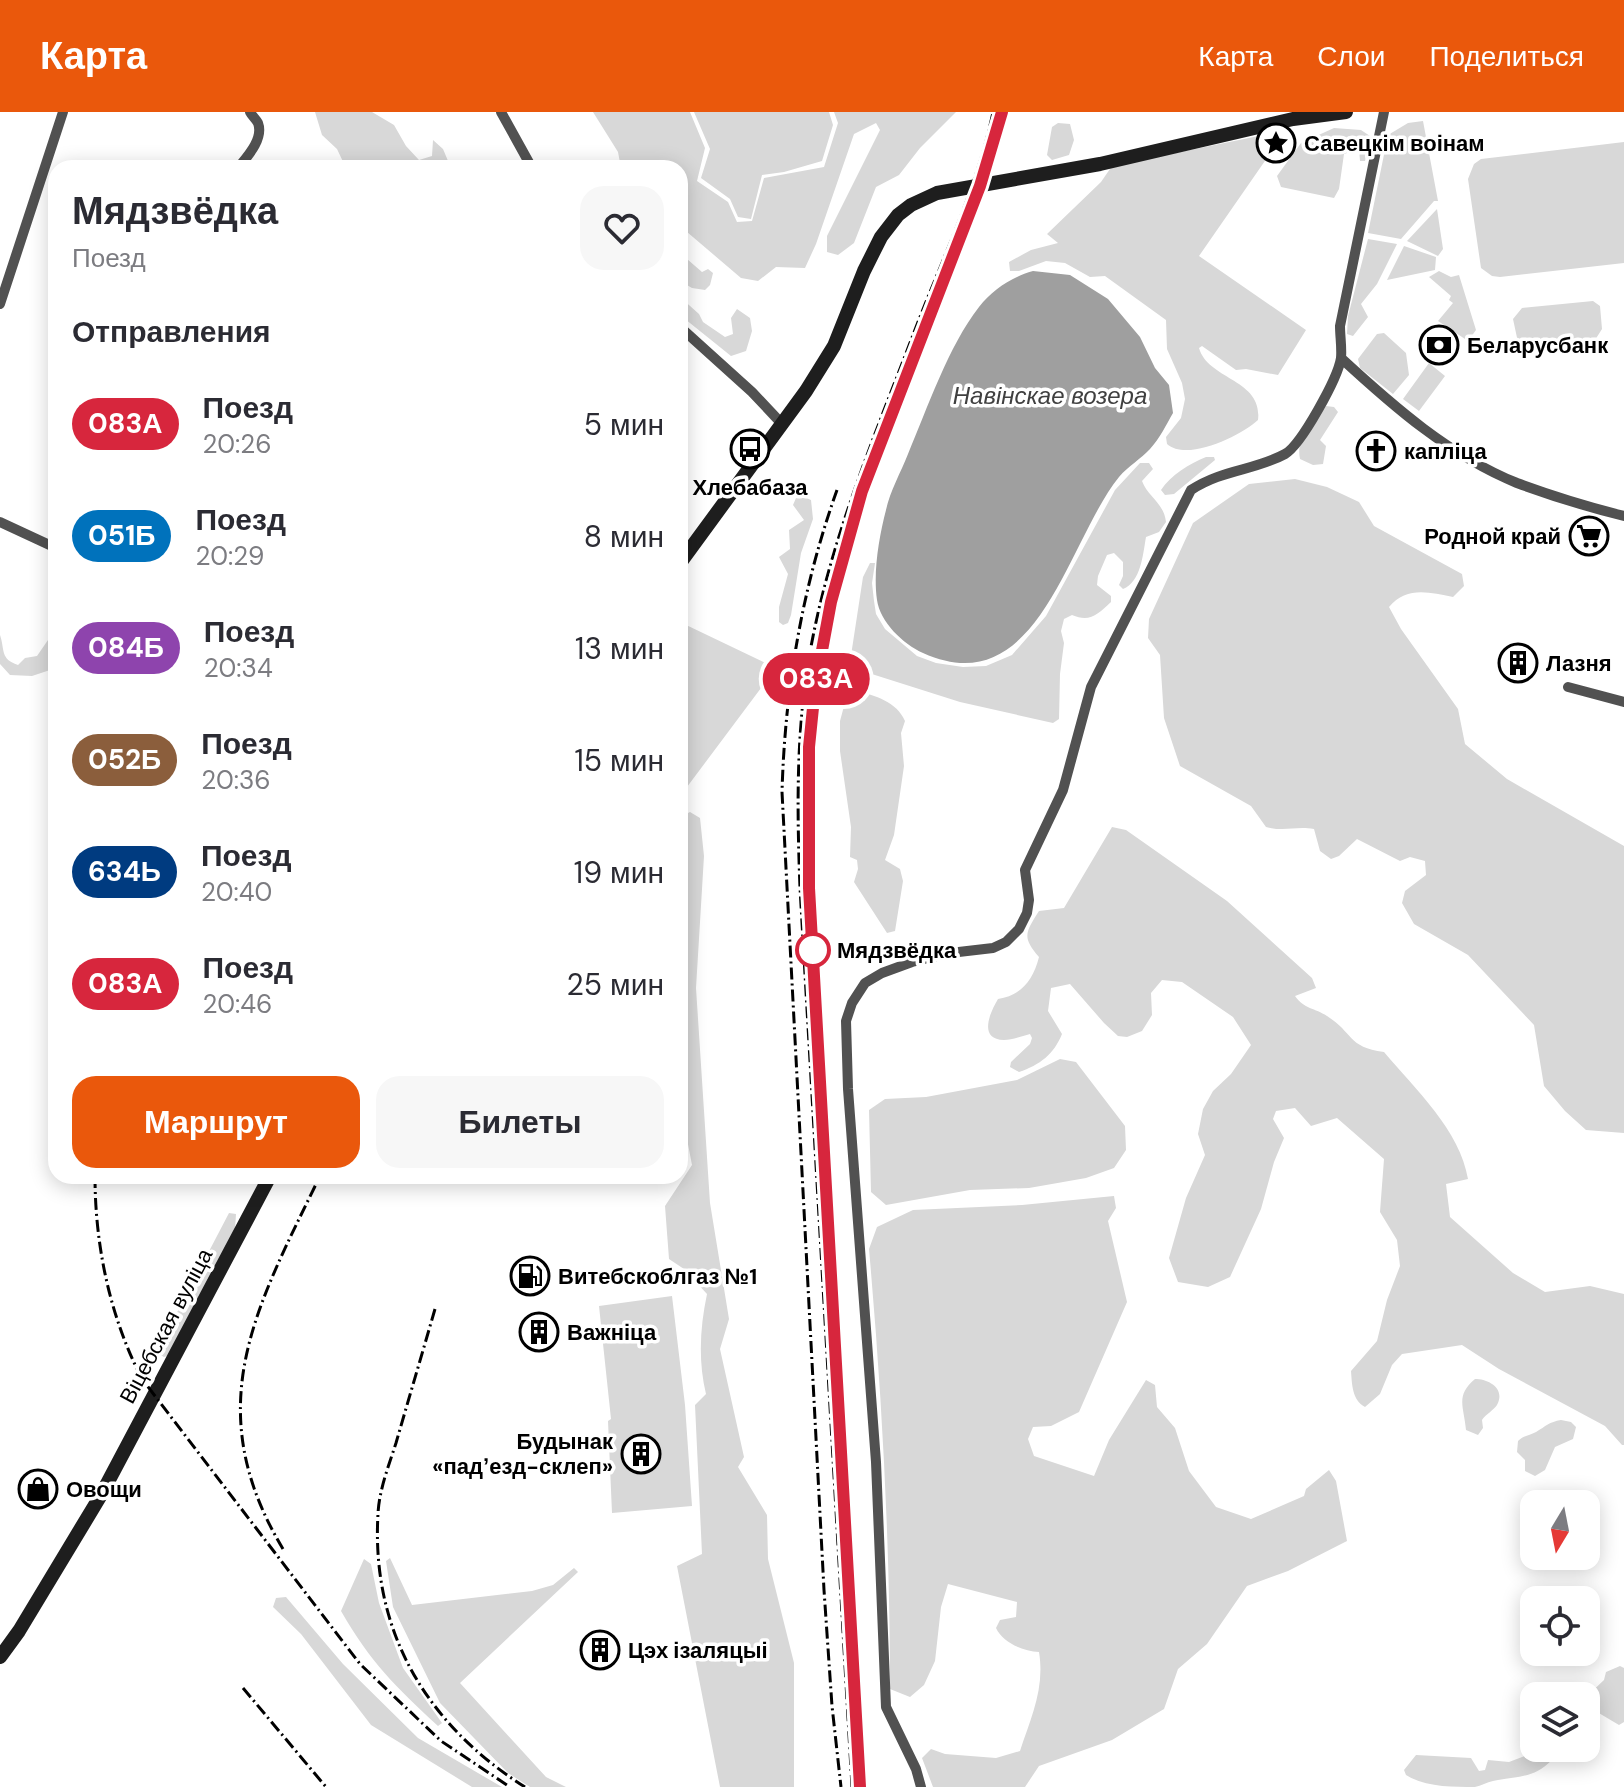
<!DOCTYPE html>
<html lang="ru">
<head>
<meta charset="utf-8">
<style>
  :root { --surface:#fff; --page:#f7f7f7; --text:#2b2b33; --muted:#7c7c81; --accent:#ea580c }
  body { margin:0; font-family:"DM Sans",sans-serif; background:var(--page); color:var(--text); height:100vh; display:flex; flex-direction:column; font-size:30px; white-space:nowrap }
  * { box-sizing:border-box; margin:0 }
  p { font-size:26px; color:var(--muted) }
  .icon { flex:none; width:44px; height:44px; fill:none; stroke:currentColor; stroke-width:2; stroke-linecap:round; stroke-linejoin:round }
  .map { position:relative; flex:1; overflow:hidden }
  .drawer { position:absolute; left:48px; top:48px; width:640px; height:1024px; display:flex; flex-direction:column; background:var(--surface); border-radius:24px; box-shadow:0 4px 20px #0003 }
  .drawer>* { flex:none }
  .badge { padding:0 16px; border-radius:26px; font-size:28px; line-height:52px }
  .needle { width:52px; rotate:190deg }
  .tools { position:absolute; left:1520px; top:1378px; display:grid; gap:16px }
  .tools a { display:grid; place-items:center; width:80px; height:80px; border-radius:16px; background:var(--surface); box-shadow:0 4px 20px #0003; font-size:40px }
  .map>.badge { position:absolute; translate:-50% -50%; box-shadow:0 0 0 4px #fff }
  h2 { padding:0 24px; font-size:30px; line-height:72px }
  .round { display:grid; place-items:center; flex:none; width:84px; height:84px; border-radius:24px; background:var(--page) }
  .head { display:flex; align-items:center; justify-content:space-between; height:136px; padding:0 24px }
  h1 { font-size:38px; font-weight:800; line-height:60px }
  .action { display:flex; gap:16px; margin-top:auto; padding:16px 24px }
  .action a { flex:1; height:92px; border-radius:24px; background:var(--accent); color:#fff; font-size:32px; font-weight:800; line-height:92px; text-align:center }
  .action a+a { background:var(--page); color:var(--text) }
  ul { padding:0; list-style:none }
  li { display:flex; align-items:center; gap:24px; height:112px; padding:0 24px }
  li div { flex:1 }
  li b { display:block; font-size:30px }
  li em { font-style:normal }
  li .badge { min-width:88px; font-weight:700; text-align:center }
  header { display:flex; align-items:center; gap:48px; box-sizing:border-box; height:112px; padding:0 40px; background:var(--accent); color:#fff }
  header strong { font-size:38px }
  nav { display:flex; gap:44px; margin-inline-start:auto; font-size:28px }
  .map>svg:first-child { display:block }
</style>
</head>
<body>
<header>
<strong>Карта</strong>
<nav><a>Карта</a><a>Слои</a><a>Поделиться</a></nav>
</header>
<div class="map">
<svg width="1624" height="1675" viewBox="0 0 1624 1675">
  <rect width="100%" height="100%" fill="#fff"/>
  <!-- green -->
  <path fill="#d8d8d8" d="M 315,0 L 372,0 L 394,13 L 406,34 L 419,48 L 432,44 L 433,28 L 443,37 L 451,56 L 346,56 L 337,37 L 322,23 Z
    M 593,0 L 690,0 L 705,36 L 697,69 L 728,90 L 737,110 L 752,109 L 764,66 L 824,55 L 838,11 L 834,0 L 956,0 L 920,36 L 899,63 L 876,75 L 854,131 L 838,143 L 827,140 L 827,124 L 880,18 L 876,11 L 854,22 L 816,132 L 805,156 L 776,155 L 758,169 L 741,166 L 680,114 L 680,56 L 621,56 L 618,40 Z
    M 694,0 L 829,0 L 833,13 L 822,49 L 784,60 L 762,63 L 751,107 L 738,105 L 730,87 L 701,66 L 710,37 Z
    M 1423,9 L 1438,89 L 1434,89 L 1401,127 L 1368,121 L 1388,23 L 1408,11 Z
    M 1058,11 L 1070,12 L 1074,28 L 1069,43 L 1052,48 L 1047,43 L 1052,15 Z
    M 1334,16 L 1361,18 L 1370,24 L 1365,49 L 1360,49 L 1359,37 L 1344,42 L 1339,77 L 1334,86 L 1281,75 L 1277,64 L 1301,31 Z
    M 1273,21 L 1283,23 L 1199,144 L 1306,218 L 1278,263 L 1246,257 L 1236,258 L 1202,234 L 1199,236 C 1208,268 1263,267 1258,308 C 1241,324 1187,350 1167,332 L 1166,325 L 1181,306 L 1185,287 L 1182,271 L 1167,237 L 1166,208 L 1105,164 L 1090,165 L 1065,151 L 1046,149 L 1019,159 L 1010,159 L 1009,150 L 1031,138 L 1058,131 L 1047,122 L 1101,70 L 1112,54 Z
    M 1624,30 L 1624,151 L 1500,165 L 1492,164 L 1481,156 L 1468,67 L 1474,52 L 1481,47 Z
    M 1437,97 L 1443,137 L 1438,144 L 1407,129 Z
    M 1368,127 L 1397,132 L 1377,172 L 1361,192 L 1368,205 L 1353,224 L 1347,222 L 1348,204 Z
    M 1404,134 L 1436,145 L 1435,158 L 1387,168 Z
    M 687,147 L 702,160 L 708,157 L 713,161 L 710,173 L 705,178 L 692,176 L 680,169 L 680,150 Z
    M 1439,159 L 1451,165 L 1459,163 L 1476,218 L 1468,229 L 1438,209 L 1453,191 L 1449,188 L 1451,184 L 1429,165 Z
    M 680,185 L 699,202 L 703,210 L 725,225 L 733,222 L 731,206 L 737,197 L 750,206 L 752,219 L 746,239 L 731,244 L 680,203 Z
    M 1593,189 L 1600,194 L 1602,217 L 1595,228 L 1531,238 L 1519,235 L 1513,207 L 1522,196 Z
    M 1384,221 L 1406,241 L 1409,263 L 1393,282 L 1360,256 L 1358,247 L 1377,222 Z
    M 1429,251 L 1445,264 L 1419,299 L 1403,287 Z
    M 1326,294 L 1334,295 L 1338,300 L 1320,328 L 1326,334 L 1323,352 L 1313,353 L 1300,347 C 1295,326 1315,310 1326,294 Z
    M 1206,345 L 1214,345 L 1215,348 L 1174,382 L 1165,383 L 1161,378 C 1171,363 1189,352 1206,345 Z
    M 1140,351 L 1149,351 L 1153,357 L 1142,369 C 1148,385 1164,391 1166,410 L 1159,420 L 1146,425 C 1143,442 1141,470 1123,477 L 1119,473 L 1123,464 L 1123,450 L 1114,441 L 1107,443 L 1098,464 L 1097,473 L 1111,484 L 1111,490 C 1098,502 1090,511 1072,503 L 1064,507 L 1061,519 L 1064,531 L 1060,562 L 1059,607 L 1053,611 L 960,590 L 856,557 L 850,550 L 863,465 L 870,451 L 875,451 L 872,471 L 874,489 L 876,502 L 885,517 L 917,544 L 936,551 L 963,555 L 986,554 L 1012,543 L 1046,504 L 1115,378 Z
    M 1295,367 L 1327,375 L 1359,390 L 1374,414 L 1462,462 L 1464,474 L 1453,485 C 1429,480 1406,474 1389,495 L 1401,517 L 1458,597 L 1465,632 L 1507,667 L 1624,734 L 1624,1021 L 1586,1018 L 1565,999 L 1544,974 L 1534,913 L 1468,843 L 1414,812 L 1402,791 L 1405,779 L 1426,763 L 1425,749 L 1410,745 L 1400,749 L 1357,727 L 1339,744 L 1331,747 L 1320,739 L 1314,717 C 1295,714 1285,720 1266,715 L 1251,694 L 1180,654 L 1164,606 L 1160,543 L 1148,526 L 1149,507 L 1193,411 L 1249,372 Z
    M 804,385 L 811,388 L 813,407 L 801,441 L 791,503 L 788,511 L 783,513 L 779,510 L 779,495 L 788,462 L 779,445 L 790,437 L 789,418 L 804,408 L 793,393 L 796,386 Z
    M 682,511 L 776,556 L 681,683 L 680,514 Z
    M 0,523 C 5,538 0,547 18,553 L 25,546 L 37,544 L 48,528 L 56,525 L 56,556 L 32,564 L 10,563 L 0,552 Z
    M 856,579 C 875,583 897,590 905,609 L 901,621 L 904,654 L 894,723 L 885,748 L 900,757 L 903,769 L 895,819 L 887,821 L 854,770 L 858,757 L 857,748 L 850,745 L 851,715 L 840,639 L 840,609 L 847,583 Z
    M 690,700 L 700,706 L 704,744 L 696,876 L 710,1091 L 729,1207 L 720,1237 L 744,1345 L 738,1355 L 767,1403 L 768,1447 L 794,1551 L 794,1675 L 720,1675 L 677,1454 L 702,1442 L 695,1293 L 706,1282 C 698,1249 700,1215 707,1182 L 684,1157 L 669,1147 L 665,1094 L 692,1053 L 680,991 L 680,743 L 682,734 L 680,705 Z
    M 1112,715 L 1126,718 L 1227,789 L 1312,866 L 1316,876 L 1295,884 C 1304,897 1315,896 1327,904 C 1354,921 1347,935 1384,940 C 1415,977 1460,1018 1468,1067 L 1446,1072 L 1450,1105 L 1513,1161 L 1545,1180 L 1590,1174 L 1624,1182 L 1624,1333 L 1622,1333 L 1605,1314 L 1499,1257 L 1462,1233 L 1402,1242 L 1392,1253 L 1380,1282 L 1365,1295 C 1352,1288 1352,1272 1351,1259 L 1377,1229 L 1387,1188 L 1400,1154 L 1397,1128 L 1380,1100 L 1384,1047 L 1337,1006 L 1311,1014 L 1295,996 L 1276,999 L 1273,1007 L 1284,1026 L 1274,1050 L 1261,1097 L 1230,1165 L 1208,1175 L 1178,1170 L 1169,1146 L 1186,1086 L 1205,1043 L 1198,1022 L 1203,997 L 1213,979 L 1231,962 L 1251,933 L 1233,905 L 1182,870 L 1162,868 L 1151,881 L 1152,903 L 1142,919 L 1127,925 L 1118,924 L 1104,911 L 1070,872 L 1051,876 L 1048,899 L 1062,922 C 1054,942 1040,953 1019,960 L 1010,955 L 1011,950 L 1030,932 L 1032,926 L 1030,922 C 1022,924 1012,928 1004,928 C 977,927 991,899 998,887 C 1022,883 1033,868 1039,845 C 1022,825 1025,821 1039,799 L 1064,796 Z
    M 1060,947 L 1076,950 L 1125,1014 L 1126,1038 L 1114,1056 L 1086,1066 L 1029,1076 L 970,1078 L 886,1093 L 871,1080 L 869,998 L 885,987 L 926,985 L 1017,968 Z
    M 1114,1084 L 1116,1096 L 1108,1109 L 1127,1190 L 1079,1300 L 1051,1314 L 1033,1315 L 1028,1327 L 1034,1344 L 1094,1364 L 1109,1328 L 1146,1268 L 1155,1273 L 1157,1295 L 1175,1316 L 1189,1359 L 1216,1395 L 1251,1407 L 1304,1384 L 1306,1377 L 1329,1358 L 1336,1369 L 1347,1429 L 1288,1459 L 1247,1474 L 1207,1532 L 1178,1557 L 1164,1597 L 1112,1628 L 1039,1654 L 1025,1675 L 933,1675 L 922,1646 L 931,1637 L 945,1642 L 996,1646 L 1020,1639 C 1031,1605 1045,1577 1039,1540 C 1023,1539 1003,1531 996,1516 L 1000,1508 L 1016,1505 L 1017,1490 L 948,1472 L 941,1495 L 935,1549 L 924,1573 L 910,1585 L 890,1577 C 890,1430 882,1284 869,1137 L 877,1115 L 913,1098 L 1022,1093 Z
    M 229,1101 L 236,1102 L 235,1117 L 170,1243 L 164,1245 L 159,1242 L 160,1233 Z
    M 672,1184 L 685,1293 L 692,1394 L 612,1401 L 608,1309 L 611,1307 L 599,1194 Z
    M 1475,1267 C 1488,1267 1506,1276 1497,1293 C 1494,1298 1486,1302 1482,1308 L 1483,1316 L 1478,1323 L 1466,1318 C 1464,1294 1455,1284 1475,1267 Z
    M 1561,1308 L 1571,1310 L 1576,1315 L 1573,1327 L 1555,1335 L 1545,1358 L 1535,1364 L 1525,1359 L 1525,1348 L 1517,1340 L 1518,1329 C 1524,1323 1529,1324 1536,1320 C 1546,1314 1549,1310 1561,1308 Z
    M 390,1446 L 412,1493 L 532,1479 L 553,1473 L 574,1456 L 578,1460 L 460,1571 L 546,1665 L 566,1675 L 530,1675 L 508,1661 L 440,1591 L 393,1495 L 386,1449 Z
    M 364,1447 L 371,1452 L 379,1491 L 403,1556 L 442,1611 L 438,1614 C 395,1574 371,1551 341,1499 Z
    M 286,1485 L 343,1552 L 418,1626 L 502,1675 L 472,1675 L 371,1613 L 301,1522 L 273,1495 L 276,1486 Z
    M 1620,1554 L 1624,1556 L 1624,1610 L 1619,1613 L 1587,1594 L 1586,1585 L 1604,1568 L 1606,1560 Z
    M 1547,1639 L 1552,1642 L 1552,1648 C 1533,1667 1517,1664 1493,1669 C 1487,1670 1481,1674 1475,1675 C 1452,1675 1425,1675 1406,1663 L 1404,1658 L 1416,1643 L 1471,1646 L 1479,1659 L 1485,1658 L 1488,1648 L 1509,1650 L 1535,1640 Z"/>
  <!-- water -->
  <path fill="#9f9f9f" d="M 1033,159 L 1070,163 L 1108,187 L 1140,225 L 1155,256 L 1169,273 L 1173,301 C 1166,313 1160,326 1150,337 C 1141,347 1128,354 1119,365 C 1067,429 1038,593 923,541 C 903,532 880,510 877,488 C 873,460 879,425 886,398 C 890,379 901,360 908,342 C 927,297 949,233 979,195 C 993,177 1012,165 1033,159 Z"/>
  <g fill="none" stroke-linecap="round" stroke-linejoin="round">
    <!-- minor -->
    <path stroke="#515151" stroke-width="10" d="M 501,0 L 532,56
      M 238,56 C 247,45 264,27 258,11 C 256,7 252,4 250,0
      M 0,192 L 63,0
      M 680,215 L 752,280 L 783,313
      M 1341,246 C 1393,294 1450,344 1517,371 C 1552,384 1588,395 1624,404
      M 0,410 L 56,436
      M 1568,575 L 1624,590
      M 921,1675 L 916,1657 L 886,1595 L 876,1350 L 848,977 L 846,909 L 852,891 L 865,871 L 882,861 L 912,850 L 950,841 L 993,836 L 1006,830 L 1019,817 L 1027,801 L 1029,788 L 1025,758 L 1063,678 L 1091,575 L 1191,378 C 1223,357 1254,359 1285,342 C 1301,333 1338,266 1341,246 C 1342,236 1340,224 1340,214 L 1384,0"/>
    <!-- secondary -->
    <path stroke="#1e1e1e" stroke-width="14" d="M 680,451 L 806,279 L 834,234 L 864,159 L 881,125 L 898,103 L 911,93 L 937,81 L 1100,52 L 1293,7 L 1346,0
      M 0,1545 L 19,1519 L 101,1383 L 270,1064"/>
    <!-- rail -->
    <path stroke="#000" stroke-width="3" stroke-dasharray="12 4 2 4" stroke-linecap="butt" d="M 837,378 C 802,476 785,576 782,680 L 824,1478 L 832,1594 L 841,1675
      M 95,1064 C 95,1134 110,1205 142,1267 L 360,1552 L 441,1629 L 510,1675
      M 435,1197 C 422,1242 409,1286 396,1331 C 389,1353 379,1378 378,1402 C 371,1520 427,1613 525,1675
      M 283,1437 C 198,1295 256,1196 320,1064
      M 243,1576 L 326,1675
      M 852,1675 L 800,776 C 797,699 796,622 809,546 C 828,434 873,328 913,223 C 941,149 977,77 993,0"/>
  </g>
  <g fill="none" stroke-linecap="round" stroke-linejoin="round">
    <!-- line casing -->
    <g stroke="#fff" stroke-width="18">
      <path id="line" d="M 860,1675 L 809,776 L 809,635 L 815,576 L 831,490 L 862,379 L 980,74 L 1002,0"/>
    </g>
    <!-- line -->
    <use href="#line" stroke="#d7263d" stroke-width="12"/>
  </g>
  <!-- icons -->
  <defs>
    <g id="sight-ring" transform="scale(2)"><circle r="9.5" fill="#fff" stroke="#000" stroke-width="1.5"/><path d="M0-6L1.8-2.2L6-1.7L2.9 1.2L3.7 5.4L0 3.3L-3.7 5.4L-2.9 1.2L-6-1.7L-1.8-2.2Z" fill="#000"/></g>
    <g id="bank-ring" transform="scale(2)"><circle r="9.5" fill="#fff" stroke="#000" stroke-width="1.5"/><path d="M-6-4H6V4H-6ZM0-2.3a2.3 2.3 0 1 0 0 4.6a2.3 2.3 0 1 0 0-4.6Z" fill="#000"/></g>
    <g id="bus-ring" transform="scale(2)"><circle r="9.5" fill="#fff" stroke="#000" stroke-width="1.5"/><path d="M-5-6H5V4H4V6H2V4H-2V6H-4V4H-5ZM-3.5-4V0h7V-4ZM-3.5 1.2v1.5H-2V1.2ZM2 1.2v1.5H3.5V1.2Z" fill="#000"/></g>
    <g id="church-ring" transform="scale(2)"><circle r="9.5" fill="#fff" stroke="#000" stroke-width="1.5"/><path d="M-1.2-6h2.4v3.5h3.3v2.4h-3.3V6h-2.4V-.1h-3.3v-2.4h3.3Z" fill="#000"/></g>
    <g id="supermarket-ring" transform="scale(2)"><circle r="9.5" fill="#fff" stroke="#000" stroke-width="1.5"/><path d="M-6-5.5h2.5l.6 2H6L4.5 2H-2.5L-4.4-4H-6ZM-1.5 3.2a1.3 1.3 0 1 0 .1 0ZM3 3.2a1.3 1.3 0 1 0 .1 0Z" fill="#000"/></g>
    <g id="building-ring" transform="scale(2)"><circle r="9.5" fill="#fff" stroke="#000" stroke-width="1.5"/><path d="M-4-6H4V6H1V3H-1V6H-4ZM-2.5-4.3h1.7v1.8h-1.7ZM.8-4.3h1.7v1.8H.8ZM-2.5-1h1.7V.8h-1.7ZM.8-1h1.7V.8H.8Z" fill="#000"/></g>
    <g id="fuel-ring" transform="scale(2)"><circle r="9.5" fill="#fff" stroke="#000" stroke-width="1.5"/><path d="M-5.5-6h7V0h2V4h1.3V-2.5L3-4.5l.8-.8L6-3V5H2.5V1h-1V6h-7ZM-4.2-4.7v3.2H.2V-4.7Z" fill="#000"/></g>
    <g id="shop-ring" transform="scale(2)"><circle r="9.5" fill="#fff" stroke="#000" stroke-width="1.5"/><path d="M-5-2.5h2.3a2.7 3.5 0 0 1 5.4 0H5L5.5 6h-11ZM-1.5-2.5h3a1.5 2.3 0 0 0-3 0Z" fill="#000"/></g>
  </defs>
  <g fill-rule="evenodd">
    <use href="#sight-ring" x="1276" y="31"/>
    <use href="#bank-ring" x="1439" y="233"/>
    <use href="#bus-ring" x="750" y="337"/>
    <use href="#church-ring" x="1376" y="339"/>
    <use href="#supermarket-ring" x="1589" y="424"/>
    <use href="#building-ring" x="1518" y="551"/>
    <use href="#fuel-ring" x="530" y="1164"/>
    <use href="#building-ring" x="539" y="1220"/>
    <use href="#building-ring" x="641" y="1342"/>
    <use href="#shop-ring" x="38" y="1377"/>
    <use href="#building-ring" x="600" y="1538"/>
  </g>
  <!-- markers -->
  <circle fill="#fff" stroke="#d7263d" stroke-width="4" cx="813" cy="838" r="16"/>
  <g text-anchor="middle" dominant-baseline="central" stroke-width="7" stroke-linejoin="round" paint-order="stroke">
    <!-- poi labels -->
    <g font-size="22" font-weight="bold" fill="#000" stroke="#fff" text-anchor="start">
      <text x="1304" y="31">Савецкім воінам</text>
      <text x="1467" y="233">Беларусбанк</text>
      <text x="1404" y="339">капліца</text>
      <text x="750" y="375" text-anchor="middle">Хлебабаза</text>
      <text x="1561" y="424" text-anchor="end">Родной край</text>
      <text x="1546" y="551">Лазня</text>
      <text x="558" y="1164">Витебскоблгаз №1</text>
      <text x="567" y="1220">Важніца</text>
      <text x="613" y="1329" text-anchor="end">Будынак<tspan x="613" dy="25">«падʼезд-склеп»</tspan></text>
      <text x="66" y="1377">Овощи</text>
      <text x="628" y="1538">Цэх ізаляцыі</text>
    </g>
    <!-- stop labels -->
    <g font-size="22" font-weight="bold" fill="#000" stroke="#fff" text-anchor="start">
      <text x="837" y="838">Мядзвёдка</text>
    </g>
    <!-- street labels -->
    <g font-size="22" fill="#000" stroke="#fff">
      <text transform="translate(166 1214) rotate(-62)">Віцебская вуліца</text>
    </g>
    <!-- water labels -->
    <g font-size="24" font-style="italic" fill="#404040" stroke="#fff">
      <text x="1050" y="283">Навінскае возера</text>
    </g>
  </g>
</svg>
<div class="tools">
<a><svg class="needle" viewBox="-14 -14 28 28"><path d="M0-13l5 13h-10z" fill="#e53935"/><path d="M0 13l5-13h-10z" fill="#7c7c81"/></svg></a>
<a><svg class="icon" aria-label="locate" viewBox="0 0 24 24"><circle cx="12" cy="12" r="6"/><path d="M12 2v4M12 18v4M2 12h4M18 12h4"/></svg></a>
<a><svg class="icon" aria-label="layers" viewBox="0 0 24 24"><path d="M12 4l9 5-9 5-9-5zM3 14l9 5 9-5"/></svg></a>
</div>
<b class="badge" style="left:816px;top:567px;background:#d7263d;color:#fff">083А</b>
<section class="drawer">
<div class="head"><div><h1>Мядзвёдка</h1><p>Поезд</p></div><a class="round"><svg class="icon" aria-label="heart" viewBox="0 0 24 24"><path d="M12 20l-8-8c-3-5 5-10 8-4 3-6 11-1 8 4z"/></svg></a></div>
<h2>Отправления</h2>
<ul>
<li><span class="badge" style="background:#d7263d;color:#fff">083А</span><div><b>Поезд</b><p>20:26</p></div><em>5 мин</em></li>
<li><span class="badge" style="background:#0072bc;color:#fff">051Б</span><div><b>Поезд</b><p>20:29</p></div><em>8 мин</em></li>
<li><span class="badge" style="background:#8e44ad;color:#fff">084Б</span><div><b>Поезд</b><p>20:34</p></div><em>13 мин</em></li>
<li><span class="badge" style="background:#8b5e3c;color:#fff">052Б</span><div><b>Поезд</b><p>20:36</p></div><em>15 мин</em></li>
<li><span class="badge" style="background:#003b80;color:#fff">634Ь</span><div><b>Поезд</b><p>20:40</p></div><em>19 мин</em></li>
<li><span class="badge" style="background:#d7263d;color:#fff">083А</span><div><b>Поезд</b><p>20:46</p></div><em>25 мин</em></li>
</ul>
<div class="action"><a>Маршрут</a><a>Билеты</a></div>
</section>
</div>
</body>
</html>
